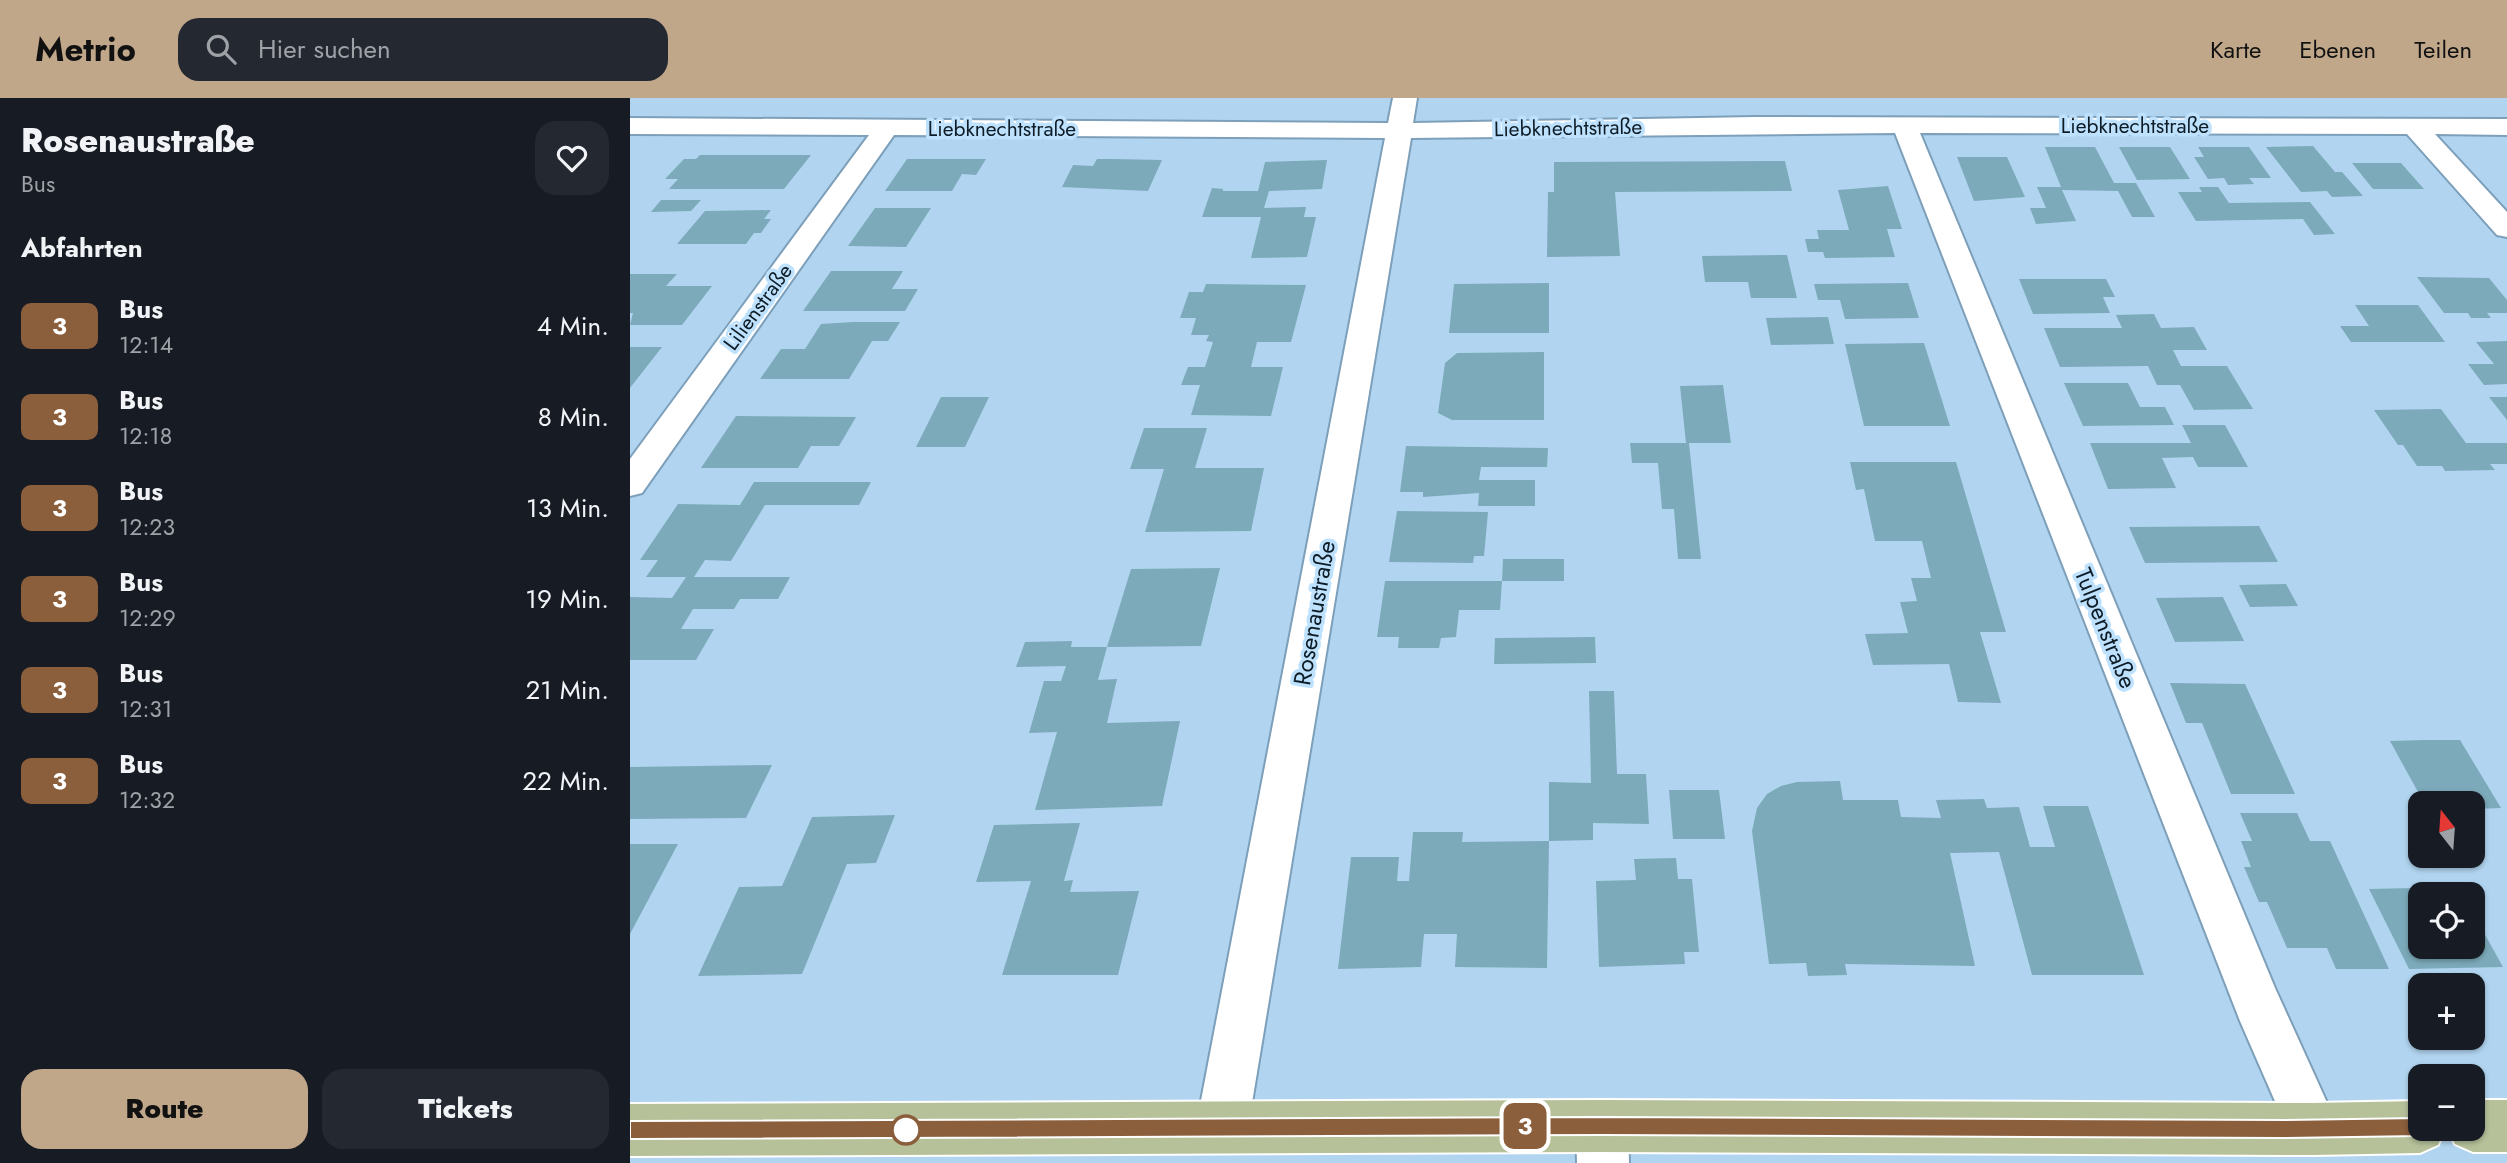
<!DOCTYPE html>
<html lang="de">
<head>
<meta charset="utf-8">
<style>
  :root { --surface:#171b24; --page:#242831; --text:#f1f3f6; --muted:#9ea1a6; --accent:#c1a789 }
  body { margin:0; font-family:Jost,sans-serif; background:var(--page); color:var(--text); height:100vh; display:flex; flex-direction:column; font-size:26px; white-space:nowrap }
  * { box-sizing:border-box; margin:0 }
  p { font-size:23px; color:var(--muted) }
  .icon { flex:none; width:38px; height:38px; fill:none; stroke:currentColor; stroke-width:2; stroke-linecap:round; stroke-linejoin:round }
  .map { position:relative; flex:1; overflow:hidden }
  .panel { display:flex; flex-direction:column; background:var(--surface); width:630px }
  .panel>* { flex:none }
  .badge { padding:0 14px; border-radius:10px; font-size:24px; line-height:46px }
  .needle { width:46px; rotate:343deg }
  .tools { position:absolute; left:1778px; top:693px; display:grid; gap:14px }
  .tools a { display:grid; place-items:center; width:77px; height:77px; border-radius:14px; background:var(--surface); box-shadow:0 2px 5px #0004; font-size:35px }
  .map>.badge { position:absolute; translate:-50% -50%; box-shadow:0 0 0 4px #fff }
  h2 { padding:0 21px; font-size:26px; line-height:63px }
  .round { display:grid; place-items:center; flex:none; width:74px; height:74px; border-radius:21px; background:var(--page) }
  .headline { display:flex; align-items:center; justify-content:space-between; height:119px; padding:0 21px }
  h1 { font-size:33px; font-weight:800; line-height:52px }
  .primary-button { display:flex; gap:14px; margin-top:auto; padding:14px 21px }
  .primary-button a { flex:1; height:80px; border-radius:21px; background:var(--accent); color:#111; font-size:28px; font-weight:800; line-height:80px; text-align:center }
  .primary-button a+a { background:var(--page); color:var(--text) }
  ul { padding:0; list-style:none }
  li { display:flex; align-items:center; gap:21px; height:91px; padding:0 21px }
  li div { flex:1 }
  li b { display:block; font-size:26px }
  li em { font-style:normal }
  li .badge { min-width:77px; font-weight:700; text-align:center }
  header { display:flex; align-items:center; gap:42px; box-sizing:border-box; height:98px; padding:0 35px; background:var(--accent); color:#111 }
  header strong { font-size:33px }
  nav { display:flex; gap:38px; margin-inline-start:auto; font-size:24px }
  .search { width:490px; height:63px; background:var(--page); display:flex; align-items:center; gap:18px; box-sizing:border-box; padding:0 24px; border-radius:21px; color:var(--muted); font-size:26px }
  main { display:flex; flex:1; min-height:0 }
  .map>svg:first-child { display:block }
</style>
</head>
<body>
<header>
<strong>Metrio</strong>
<div class="search"><svg class="icon" aria-label="search" viewBox="0 0 24 24"><circle cx="10" cy="10" r="6"/><path d="M15 15l6 6"/></svg>Hier suchen</div>
<nav><a>Karte</a><a>Ebenen</a><a>Teilen</a></nav>
</header>
<main>
<section class="panel">
<div class="headline"><div><h1>Rosenaustraße</h1><p>Bus</p></div><a class="round"><svg class="icon" aria-label="heart" viewBox="0 0 24 24"><path d="M12 20l-8-8c-3-5 5-10 8-4 3-6 11-1 8 4z"/></svg></a></div>
<h2>Abfahrten</h2>
<ul>
<li><span class="badge" style="background:#8b5e3c;color:#fff">3</span><div><b>Bus</b><p>12:14</p></div><em>4 Min.</em></li>
<li><span class="badge" style="background:#8b5e3c;color:#fff">3</span><div><b>Bus</b><p>12:18</p></div><em>8 Min.</em></li>
<li><span class="badge" style="background:#8b5e3c;color:#fff">3</span><div><b>Bus</b><p>12:23</p></div><em>13 Min.</em></li>
<li><span class="badge" style="background:#8b5e3c;color:#fff">3</span><div><b>Bus</b><p>12:29</p></div><em>19 Min.</em></li>
<li><span class="badge" style="background:#8b5e3c;color:#fff">3</span><div><b>Bus</b><p>12:31</p></div><em>21 Min.</em></li>
<li><span class="badge" style="background:#8b5e3c;color:#fff">3</span><div><b>Bus</b><p>12:32</p></div><em>22 Min.</em></li>
</ul>
<div class="primary-button"><a>Route</a><a>Tickets</a></div>
</section>
<div class="map">
<svg width="1877" height="1065" viewBox="0 0 1877 1065">
  <rect width="100%" height="100%" fill="#b1d5f0"/>
  <!-- building -->
  <path fill="#7caaba" d="M 1683,48 L 1705,74 L 1712,74 L 1733,98 L 1702,99 L 1697,93 L 1671,94 L 1636,49 Z
    M 1415,49 L 1465,49 L 1484,85 L 1506,85 L 1525,119 L 1502,119 L 1488,93 L 1432,92 L 1446,123 L 1406,126 L 1400,110 L 1416,110 L 1407,89 L 1431,89 Z
    M 1489,49 L 1540,49 L 1560,81 L 1507,82 Z
    M 1568,49 L 1619,49 L 1641,80 L 1619,80 L 1624,86 L 1598,87 L 1594,80 L 1578,81 L 1564,59 L 1574,59 Z
    M 70,57 L 181,57 L 154,91 L 39,91 L 48,81 L 35,81 L 54,61 L 66,61 Z
    M 1327,59 L 1377,59 L 1395,99 L 1344,103 Z
    M 277,61 L 356,61 L 346,77 L 332,76 L 322,93 L 255,93 Z
    M 467,61 L 483,61 L 532,62 L 518,93 L 432,89 L 443,67 L 463,68 Z
    M 697,62 L 692,91 L 639,93 L 634,110 L 676,109 L 674,119 L 686,119 L 677,159 L 621,160 L 631,119 L 572,119 L 582,90 L 593,91 L 593,93 L 628,93 L 635,64 Z
    M 1155,63 L 1162,93 L 985,94 L 990,158 L 917,159 L 918,94 L 924,94 L 924,64 Z
    M 1722,65 L 1771,65 L 1794,91 L 1743,91 Z
    M 1258,88 L 1272,131 L 1257,131 L 1265,159 L 1195,160 L 1193,154 L 1178,154 L 1175,141 L 1189,141 L 1187,132 L 1219,132 L 1208,92 Z
    M 1569,89 L 1588,89 L 1599,105 L 1680,104 L 1705,136 L 1684,137 L 1673,121 L 1566,123 L 1548,94 L 1572,94 Z
    M 31,102 L 71,102 L 61,113 L 21,114 Z
    M 245,110 L 301,110 L 276,149 L 218,148 Z
    M 141,112 L 134,121 L 141,121 L 131,135 L 124,135 L 116,146 L 47,146 L 75,113 Z
    M 1157,157 L 1167,200 L 1121,200 L 1118,184 L 1075,184 L 1072,158 Z
    M 201,173 L 273,173 L 262,191 L 288,191 L 275,213 L 173,213 Z
    M 0,176 L 47,176 L 36,188 L 82,188 L 52,227 L 0,227 L 3,215 L 0,215 Z
    M 1787,179 L 1859,180 L 1877,202 L 1877,215 L 1857,215 L 1861,220 L 1841,220 L 1838,215 L 1814,215 Z
    M 1389,181 L 1476,181 L 1485,199 L 1473,199 L 1480,215 L 1403,216 Z
    M 919,185 L 919,235 L 819,235 L 824,186 Z
    M 1278,185 L 1289,220 L 1215,221 L 1210,202 L 1188,202 L 1184,186 Z
    M 576,186 L 676,187 L 661,244 L 627,244 L 621,269 L 653,269 L 641,318 L 561,317 L 570,287 L 551,287 L 558,269 L 575,269 L 583,244 L 576,243 L 579,237 L 561,237 L 566,220 L 550,220 L 559,194 L 573,194 Z
    M 1725,207 L 1788,207 L 1815,244 L 1721,244 L 1710,228 L 1739,228 Z
    M 1524,216 L 1531,230 L 1564,229 L 1577,252 L 1543,252 L 1551,268 L 1597,268 L 1623,311 L 1564,312 L 1550,287 L 1527,287 L 1518,268 L 1430,269 L 1414,230 L 1492,230 L 1486,217 Z
    M 1198,219 L 1204,246 L 1141,247 L 1136,220 Z
    M 223,224 L 270,224 L 258,243 L 242,243 L 219,281 L 130,281 L 151,251 L 175,251 L 191,226 Z
    M 1877,243 L 1877,286 L 1854,287 L 1838,266 L 1864,266 L 1846,244 Z
    M 1294,245 L 1320,328 L 1234,328 L 1215,246 Z
    M 0,249 L 32,249 L 0,290 Z
    M 914,254 L 914,322 L 822,322 L 808,315 L 815,265 L 827,255 Z
    M 1434,285 L 1498,285 L 1510,309 L 1535,309 L 1544,327 L 1453,328 Z
    M 1093,287 L 1101,345 L 1059,345 L 1071,461 L 1048,461 L 1044,411 L 1032,411 L 1028,365 L 1002,365 L 1000,345 L 1056,345 L 1050,288 Z
    M 311,299 L 359,299 L 335,349 L 286,349 Z
    M 1859,299 L 1877,299 L 1877,322 Z
    M 1811,311 L 1836,345 L 1877,345 L 1877,366 L 1860,366 L 1865,372 L 1815,373 L 1812,368 L 1787,368 L 1773,347 L 1768,347 L 1744,312 Z
    M 106,318 L 226,319 L 209,348 L 181,348 L 168,370 L 71,370 Z
    M 1552,327 L 1595,327 L 1618,369 L 1568,369 L 1563,359 L 1532,360 L 1546,390 L 1478,391 L 1460,345 L 1561,345 Z
    M 514,330 L 577,330 L 565,370 L 634,370 L 621,433 L 515,434 L 534,371 L 500,371 Z
    M 776,348 L 918,350 L 917,369 L 851,369 L 849,382 L 905,382 L 905,408 L 848,408 L 849,395 L 793,399 L 793,394 L 770,394 Z
    M 1220,364 L 1326,364 L 1376,534 L 1350,534 L 1371,605 L 1328,604 L 1319,566 L 1243,567 L 1235,536 L 1278,535 L 1270,504 L 1287,503 L 1281,480 L 1301,480 L 1292,443 L 1245,443 L 1234,391 L 1226,392 Z
    M 124,384 L 241,384 L 229,407 L 135,407 L 101,463 L 75,462 L 64,479 L 160,479 L 148,501 L 110,501 L 104,511 L 63,511 L 51,531 L 84,531 L 66,562 L 0,562 L 0,499 L 42,500 L 56,479 L 16,479 L 28,462 L 10,462 L 48,406 L 110,407 Z
    M 767,413 L 858,414 L 854,458 L 844,458 L 843,465 L 759,464 Z
    M 1629,428 L 1648,464 L 1515,465 L 1499,429 Z
    M 873,461 L 934,461 L 934,483 L 872,483 Z
    M 590,470 L 571,548 L 477,549 L 501,471 Z
    M 755,483 L 872,483 L 870,512 L 829,512 L 826,539 L 811,540 L 809,550 L 768,550 L 769,539 L 747,539 Z
    M 1656,486 L 1668,508 L 1620,509 L 1609,487 Z
    M 1593,499 L 1614,543 L 1545,544 L 1526,500 Z
    M 965,539 L 966,565 L 864,566 L 865,540 Z
    M 442,543 L 441,549 L 477,549 L 468,582 L 487,581 L 477,625 L 550,623 L 532,708 L 405,712 L 427,634 L 399,635 L 414,583 L 431,583 L 436,568 L 386,569 L 395,544 Z
    M 1540,585 L 1615,586 L 1665,696 L 1601,696 L 1572,625 L 1556,625 Z
    M 959,593 L 984,593 L 987,676 L 1016,676 L 1019,726 L 963,725 L 963,742 L 919,743 L 919,684 L 961,685 Z
    M 1795,642 L 1830,642 L 1871,710 L 1843,711 L 1843,705 L 1794,705 L 1760,643 Z
    M 142,667 L 116,720 L 0,721 L 0,669 Z
    M 1210,683 L 1213,702 L 1268,702 L 1271,719 L 1311,720 L 1306,702 L 1354,701 L 1357,710 L 1389,709 L 1400,749 L 1425,749 L 1413,708 L 1458,708 L 1514,877 L 1402,877 L 1369,754 L 1320,755 L 1345,868 L 1215,866 L 1217,877 L 1178,878 L 1176,865 L 1139,866 L 1122,733 L 1127,710 L 1137,696 L 1151,688 L 1167,684 Z
    M 1039,692 L 1089,692 L 1095,741 L 1043,741 Z
    M 1610,715 L 1667,715 L 1680,743 L 1700,743 L 1759,871 L 1706,871 L 1697,850 L 1657,850 L 1637,804 L 1629,804 L 1614,769 L 1621,769 L 1611,743 L 1622,743 Z
    M 265,717 L 246,765 L 217,766 L 172,876 L 68,878 L 109,789 L 152,788 L 182,719 Z
    M 450,725 L 434,783 L 443,782 L 440,794 L 509,793 L 488,877 L 372,877 L 401,783 L 346,784 L 364,727 Z
    M 783,734 L 833,734 L 832,744 L 919,743 L 917,870 L 825,869 L 827,836 L 794,836 L 791,869 L 708,871 L 721,759 L 769,759 L 767,783 L 779,783 Z
    M 0,746 L 48,746 L 0,836 Z
    M 1046,760 L 1048,781 L 1062,781 L 1069,854 L 1054,854 L 1055,866 L 969,869 L 966,783 L 1006,782 L 1004,761 Z
    M 1828,789 L 1832,796 L 1790,796 L 1790,849 L 1843,849 L 1843,815 L 1873,869 L 1779,871 L 1739,791 Z"/>
  <g fill="none" stroke-linecap="round" stroke-linejoin="round">
    <!-- minor casing -->
    <g stroke="#7d9fb9" stroke-width="4">
      <path id="minor" d="M 763,0 L 787,0 L 783,25 L 1126,19 L 1877,21 L 1877,37 L 1805,36 L 1877,114 L 1877,139 L 1867,137 L 1777,36 L 1290,35 L 1645,890 L 1709,1031 L 1701,1049 L 1683,1057 L 1665,1049 L 1610,923 L 1265,35 L 781,40 L 618,1029 L 610,1047 L 592,1055 L 574,1047 L 566,1029 L 755,40 L 264,37 L 12,395 L 0,398 L 0,361 L 239,37 L 0,36 L 0,20 L 758,25 Z
        M 972,1002 L 990,1010 L 998,1028 L 999,1065 L 947,1065 L 946,1028 L 954,1010 Z"/>
    </g>
    <!-- major casing -->
    <g stroke="#fff" stroke-width="4">
      <path id="major" d="M 972,1002 L 1683,1005 L 1790,1003 L 1790,1031 L 1815,1031 L 1808,1047 L 1790,1055 L 1683,1057 L 972,1054 L 0,1058 L 0,1006 Z
        M 1843,1002 L 1877,1002 L 1877,1054 L 1843,1054 L 1825,1046 L 1818,1031 L 1843,1031 Z"/>
    </g>
    <!-- minor -->
    <use href="#minor" fill="#fff" fill-rule="evenodd"/>
    <!-- major -->
    <use href="#major" fill="#b6c19a" fill-rule="evenodd"/>
  </g>
  <!-- line -->
  <path fill="#8b5e3c" stroke="#fff" stroke-width="2" d="M 972,1019 L 1655,1022 L 1790,1020 L 1797,1023 L 1799,1029 L 1797,1036 L 1790,1038 L 1655,1040 L 972,1037 L 0,1041 L 0,1023 Z"/>
  <!-- markers -->
  <circle fill="#fff" stroke="#8b5e3c" stroke-width="3.5" cx="276" cy="1032" r="14"/>
  <g text-anchor="middle" dominant-baseline="central" stroke-width="7" stroke-linejoin="round" paint-order="stroke">
    <!-- far-street labels -->
    <g font-size="21" fill="#0e1c26" stroke="#bee2fe">
      <text x="1505" y="28">Liebknechtstraße</text>
      <text transform="translate(938 30) rotate(-1)">Liebknechtstraße</text>
      <text x="372" y="31">Liebknechtstraße</text>
      <text transform="translate(128 209) rotate(-54)">Lilienstraße</text>
    </g>
    <!-- street labels -->
    <g font-size="24" fill="#0e1c26" stroke="#bee2fe">
      <text transform="translate(684 515) rotate(-80)">Rosenaustraße</text>
      <text transform="translate(1476 530) rotate(68)">Tulpenstraße</text>
    </g>
  </g>
</svg>
<div class="tools">
<a><svg class="needle" viewBox="-14 -14 28 28"><path d="M0-13l5 13h-10z" fill="#e53935"/><path d="M0 13l5-13h-10z" fill="#9ea1a6"/></svg></a>
<a><svg class="icon" aria-label="locate" viewBox="0 0 24 24"><circle cx="12" cy="12" r="6"/><path d="M12 2v4M12 18v4M2 12h4M18 12h4"/></svg></a>
<a>+</a>
<a>−</a>
</div>
<b class="badge" style="left:895px;top:1028px;background:#8b5e3c;color:#fff">3</b>
</div>
</main>
</body>
</html>
